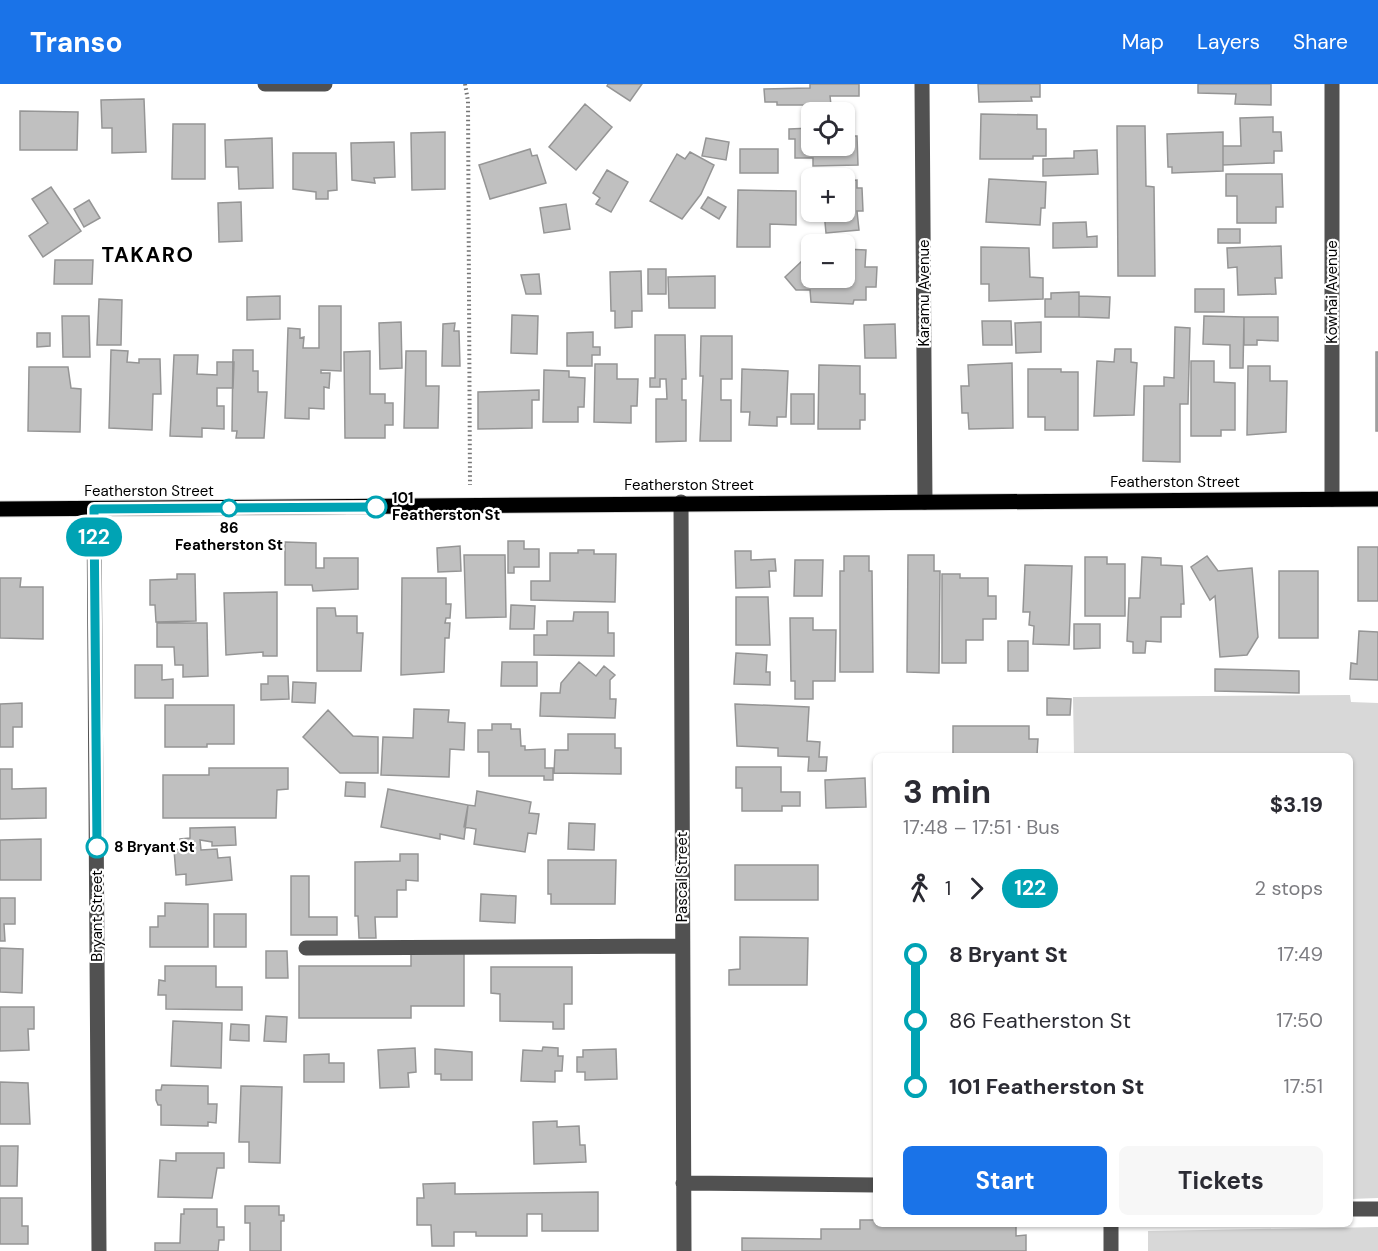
<!DOCTYPE html>
<html lang="en">
<head>
<meta charset="utf-8">
<style>
  :root { --surface:#fff; --page:#f7f7f7; --text:#2b2b33; --muted:#7c7c81; --accent:#1a73e8 }
  body { margin:0; font-family:"DM Sans",sans-serif; background:var(--page); color:var(--text); height:100vh; display:flex; flex-direction:column; font-size:22px; white-space:nowrap }
  * { box-sizing:border-box; margin:0 }
  p { font-size:20px; color:var(--muted) }
  .icon { flex:none; width:33px; height:33px; fill:none; stroke:currentColor; stroke-width:2; stroke-linecap:round; stroke-linejoin:round }
  .map { position:relative; flex:1; overflow:hidden }
  .details { position:absolute; left:873px; top:669px; width:480px; height:474px; display:flex; flex-direction:column; background:var(--surface); border-radius:9px; box-shadow:0 2px 4px #0004 }
  .details>* { flex:none }
  .badge { padding:0 12px; border-radius:20px; font-size:21px; line-height:39px }
  .tools { position:absolute; left:801px; top:18px; display:grid; gap:12px }
  .tools a { display:grid; place-items:center; width:54px; height:54px; border-radius:9px; background:var(--surface); box-shadow:0 2px 4px #0004; font-size:30px }
  .map>.badge { position:absolute; translate:-50% -50%; box-shadow:0 0 0 3px #fff }
  .legs { display:flex; align-items:center; gap:9px; height:66px; padding:0 30px; font-size:20px }
  .legs p { margin-inline-start:auto }
  .head { display:flex; align-items:center; justify-content:space-between; height:102px; padding:0 30px }
  h1 { font-size:33px; font-weight:700; line-height:45px }
  .action { display:flex; gap:12px; margin-top:auto; padding:12px 30px }
  .action a { flex:1; height:69px; border-radius:9px; background:var(--accent); color:#fff; font-size:24px; font-weight:700; line-height:69px; text-align:center }
  .action a+a { background:var(--page); color:var(--text) }
  ul { padding:0 30px; list-style:none }
  li { display:flex; align-items:center; gap:21px; height:66px; font-size:22px }
  li i { display:grid; place-items:center; width:9px; height:100%; margin:0 8px; background:currentColor }
  li i::after { content:''; width:15px; height:15px; margin:-8px; border:4px solid; border-radius:50%; background:var(--surface) }
  li p { margin-inline-start:auto }
  li:first-child i { background:linear-gradient(#0000 50%,currentColor 0) }
  li:last-child i { background:linear-gradient(currentColor 50%,#0000 0) }
  header { display:flex; align-items:center; gap:36px; box-sizing:border-box; height:84px; padding:0 30px; background:var(--accent); color:#fff }
  header strong { font-size:28px }
  nav { display:flex; gap:33px; margin-inline-start:auto; font-size:21px }
  .map>svg:first-child { display:block }
</style>
</head>
<body>
<header>
<strong>Transo</strong>
<nav><a>Map</a><a>Layers</a><a>Share</a></nav>
</header>
<div class="map">
<svg width="1378" height="1167" viewBox="0 0 1378 1167">
  <rect width="100%" height="100%" fill="#fff"/>
  <!-- green -->
  <path fill="#d8d8d8" d="M 1350,611 L 1351,618 L 1378,619 L 1378,1114 L 1350,1115 L 1350,672 L 1074,672 L 1073,613 Z
    M 1378,1143 L 1378,1167 L 1148,1167 L 1148,1147 Z"/>
  <!-- building -->
  <path fill="#c0c0c0" stroke="#959595" stroke-width="1.5" d="M 608,0 L 642,0 L 630,17 L 607,2 Z
    M 810,0 L 859,0 L 859,12 L 830,12 L 831,21 L 777,21 L 777,18 L 765,18 L 764,5 L 810,4 Z
    M 978,0 L 1040,0 L 1040,13 L 1031,13 L 1032,17 L 979,18 Z
    M 1198,0 L 1271,0 L 1271,21 L 1235,20 L 1236,10 L 1198,9 Z
    M 144,15 L 146,68 L 112,69 L 112,44 L 102,44 L 101,16 Z
    M 585,20 L 612,43 L 576,86 L 549,63 Z
    M 851,23 L 852,52 L 857,52 L 858,81 L 813,82 L 813,74 L 795,74 L 795,55 L 789,55 L 789,45 L 812,44 L 812,62 L 844,62 L 844,28 L 813,28 L 813,24 Z
    M 20,27 L 78,28 L 77,66 L 20,66 Z
    M 981,30 L 1037,31 L 1037,45 L 1046,45 L 1046,72 L 1033,72 L 1033,75 L 980,75 Z
    M 1273,33 L 1273,48 L 1281,48 L 1282,67 L 1274,67 L 1274,79 L 1223,81 L 1223,62 L 1241,62 L 1240,34 Z
    M 173,40 L 205,40 L 205,95 L 172,95 Z
    M 1117,42 L 1145,42 L 1146,102 L 1154,103 L 1155,192 L 1118,192 Z
    M 445,48 L 445,105 L 412,106 L 411,49 Z
    M 1223,48 L 1223,87 L 1172,89 L 1172,83 L 1168,83 L 1167,50 Z
    M 272,54 L 273,104 L 239,105 L 238,83 L 226,83 L 225,56 Z
    M 706,54 L 729,58 L 726,76 L 702,72 Z
    M 394,58 L 395,93 L 374,94 L 375,99 L 352,96 L 351,59 Z
    M 530,65 L 532,72 L 537,71 L 546,99 L 490,115 L 479,81 Z
    M 740,65 L 778,65 L 778,89 L 740,89 Z
    M 1097,66 L 1098,90 L 1043,92 L 1043,75 L 1074,74 L 1074,67 Z
    M 690,68 L 714,81 L 701,110 L 682,135 L 650,117 L 677,70 L 685,75 Z
    M 293,69 L 336,69 L 337,106 L 328,107 L 328,115 L 316,115 L 316,108 L 293,105 Z
    M 607,86 L 628,98 L 611,128 L 596,120 L 600,114 L 593,109 Z
    M 1226,90 L 1282,90 L 1283,123 L 1276,123 L 1276,139 L 1237,139 L 1237,112 L 1226,112 Z
    M 989,95 L 1046,98 L 1045,124 L 1041,124 L 1040,141 L 986,138 Z
    M 857,96 L 857,104 L 862,104 L 863,127 L 857,127 L 859,146 L 826,149 L 824,128 L 821,128 L 844,128 L 844,97 Z
    M 51,103 L 81,147 L 43,173 L 29,152 L 48,139 L 32,115 Z
    M 738,106 L 796,107 L 796,141 L 770,140 L 770,163 L 737,163 Z
    M 708,113 L 726,123 L 719,135 L 701,124 Z
    M 89,116 L 100,134 L 84,143 L 74,125 Z
    M 241,118 L 242,157 L 219,158 L 218,119 Z
    M 566,120 L 570,145 L 544,149 L 540,124 Z
    M 1086,138 L 1087,153 L 1097,152 L 1097,163 L 1053,164 L 1053,139 Z
    M 1218,145 L 1240,145 L 1240,159 L 1218,159 Z
    M 1281,162 L 1282,194 L 1275,194 L 1276,210 L 1238,211 L 1237,183 L 1228,184 L 1227,164 Z
    M 981,163 L 1029,164 L 1030,193 L 1043,194 L 1043,215 L 989,217 L 989,200 L 981,200 Z
    M 844,165 L 866,166 L 865,183 L 877,183 L 876,203 L 866,203 L 866,216 L 854,216 L 853,220 L 811,218 L 810,206 L 796,206 L 785,193 L 802,177 L 812,184 L 812,194 L 844,194 Z
    M 55,176 L 93,176 L 92,200 L 54,200 Z
    M 648,185 L 666,185 L 666,210 L 648,210 Z
    M 641,187 L 642,227 L 632,227 L 632,243 L 615,244 L 615,227 L 611,227 L 610,188 Z
    M 539,190 L 541,210 L 526,210 L 521,191 Z
    M 715,192 L 715,224 L 669,224 L 668,193 Z
    M 1195,205 L 1224,205 L 1224,228 L 1195,228 Z
    M 1079,208 L 1079,233 L 1045,233 L 1045,215 L 1051,215 L 1051,209 Z
    M 280,212 L 280,235 L 247,236 L 247,213 Z
    M 1079,212 L 1110,213 L 1109,234 L 1079,233 Z
    M 99,215 L 122,216 L 121,261 L 97,261 Z
    M 319,222 L 341,222 L 341,287 L 321,286 L 321,289 L 330,289 L 329,304 L 324,303 L 324,325 L 309,324 L 309,335 L 285,334 L 288,244 L 300,245 L 300,254 L 304,253 L 303,264 L 319,264 Z
    M 512,231 L 538,232 L 537,270 L 511,269 Z
    M 62,232 L 89,232 L 90,273 L 63,273 Z
    M 1204,232 L 1244,233 L 1243,284 L 1230,284 L 1230,261 L 1203,260 Z
    M 1244,233 L 1278,233 L 1278,257 L 1257,256 L 1257,261 L 1244,261 Z
    M 982,237 L 1011,237 L 1012,261 L 983,261 Z
    M 401,238 L 402,284 L 380,285 L 379,239 Z
    M 1041,238 L 1041,268 L 1016,269 L 1015,239 Z
    M 455,239 L 454,247 L 459,247 L 460,282 L 442,282 L 443,240 Z
    M 895,240 L 896,274 L 865,274 L 864,241 Z
    M 1175,243 L 1190,244 L 1188,320 L 1180,320 L 1180,378 L 1143,377 L 1144,302 L 1164,302 L 1164,293 L 1174,294 Z
    M 593,248 L 593,263 L 600,263 L 600,271 L 592,271 L 592,282 L 567,282 L 567,249 Z
    M 37,249 L 50,249 L 50,262 L 37,263 Z
    M 655,251 L 685,251 L 686,295 L 682,295 L 682,316 L 686,316 L 686,357 L 656,358 L 656,315 L 667,315 L 666,295 L 660,295 L 660,303 L 650,303 L 650,294 L 655,294 Z
    M 701,252 L 732,252 L 732,295 L 721,295 L 721,316 L 731,316 L 731,357 L 700,357 L 703,292 L 700,292 Z
    M 1115,265 L 1131,265 L 1131,278 L 1137,279 L 1134,331 L 1094,332 L 1097,277 L 1114,278 Z
    M 111,266 L 128,267 L 127,278 L 139,279 L 139,275 L 160,275 L 161,310 L 153,310 L 152,346 L 109,344 Z
    M 233,266 L 253,266 L 253,287 L 258,287 L 258,308 L 267,308 L 264,354 L 236,354 L 237,347 L 232,347 Z
    M 370,267 L 370,310 L 385,310 L 385,319 L 393,319 L 393,341 L 385,341 L 385,354 L 345,354 L 344,268 Z
    M 406,267 L 426,267 L 426,302 L 439,302 L 438,344 L 404,344 Z
    M 1376,268 L 1378,268 L 1378,347 L 1376,347 Z
    M 174,271 L 198,271 L 197,290 L 217,291 L 217,278 L 234,278 L 233,304 L 217,304 L 217,322 L 224,322 L 224,345 L 202,344 L 202,353 L 170,352 Z
    M 1191,277 L 1214,277 L 1214,298 L 1235,299 L 1235,346 L 1221,346 L 1221,352 L 1191,352 Z
    M 1012,279 L 1013,344 L 969,345 L 968,329 L 962,329 L 961,302 L 969,302 L 968,281 Z
    M 595,280 L 617,280 L 617,295 L 638,295 L 637,322 L 631,322 L 631,339 L 594,338 Z
    M 819,281 L 860,282 L 860,310 L 865,310 L 865,336 L 860,336 L 860,345 L 818,345 Z
    M 1248,282 L 1270,282 L 1270,297 L 1287,297 L 1286,348 L 1247,351 Z
    M 29,283 L 68,283 L 71,304 L 81,305 L 80,348 L 28,347 Z
    M 742,285 L 788,287 L 786,333 L 777,333 L 777,342 L 749,341 L 750,328 L 741,328 Z
    M 1028,285 L 1061,285 L 1061,288 L 1078,288 L 1078,346 L 1045,346 L 1045,333 L 1028,333 Z
    M 544,286 L 569,287 L 569,293 L 585,294 L 584,323 L 578,323 L 578,338 L 543,338 Z
    M 539,306 L 539,316 L 532,316 L 532,344 L 478,345 L 478,308 Z
    M 791,310 L 814,310 L 814,340 L 791,340 Z
    M 508,457 L 524,457 L 524,465 L 539,465 L 539,483 L 514,483 L 514,489 L 508,489 Z
    M 285,458 L 316,459 L 316,484 L 324,484 L 324,474 L 358,474 L 358,505 L 313,507 L 312,501 L 285,501 Z
    M 460,462 L 461,487 L 438,488 L 437,464 Z
    M 1358,463 L 1378,463 L 1378,517 L 1358,517 Z
    M 578,466 L 594,466 L 594,470 L 616,470 L 615,518 L 531,516 L 531,497 L 550,497 L 550,469 L 578,469 Z
    M 735,467 L 751,467 L 751,476 L 775,475 L 776,487 L 769,487 L 770,503 L 736,504 Z
    M 464,471 L 505,471 L 506,533 L 466,534 Z
    M 908,471 L 934,471 L 934,487 L 940,487 L 939,589 L 907,588 Z
    M 844,472 L 869,472 L 869,487 L 872,487 L 873,588 L 840,588 L 840,487 L 844,487 Z
    M 1207,472 L 1218,487 L 1252,484 L 1258,553 L 1247,571 L 1220,573 L 1215,512 L 1210,516 L 1191,483 Z
    M 1085,473 L 1107,473 L 1107,480 L 1125,480 L 1125,532 L 1085,532 Z
    M 1142,473 L 1161,474 L 1161,481 L 1182,482 L 1184,520 L 1181,520 L 1181,533 L 1161,533 L 1161,558 L 1146,557 L 1145,569 L 1133,569 L 1133,558 L 1127,557 L 1129,514 L 1140,514 Z
    M 795,476 L 823,476 L 822,512 L 794,512 Z
    M 1025,481 L 1072,482 L 1069,561 L 1033,560 L 1034,542 L 1029,541 L 1030,528 L 1023,528 Z
    M 1279,487 L 1318,487 L 1318,554 L 1279,554 Z
    M 177,490 L 195,490 L 196,537 L 156,538 L 155,521 L 150,521 L 150,496 L 177,495 Z
    M 942,490 L 960,490 L 960,494 L 988,494 L 988,512 L 996,512 L 996,535 L 983,535 L 983,556 L 966,556 L 966,579 L 942,579 Z
    M 0,494 L 21,494 L 20,503 L 43,503 L 43,555 L 0,554 Z
    M 402,494 L 446,494 L 446,520 L 451,520 L 450,534 L 446,534 L 445,539 L 450,539 L 449,554 L 445,554 L 444,588 L 401,591 Z
    M 277,508 L 277,572 L 263,572 L 263,568 L 226,571 L 224,509 Z
    M 736,513 L 768,513 L 770,561 L 736,561 Z
    M 511,521 L 535,522 L 534,545 L 510,545 Z
    M 317,524 L 335,524 L 336,532 L 357,532 L 357,549 L 363,549 L 361,587 L 317,587 Z
    M 574,528 L 608,528 L 608,549 L 614,549 L 614,572 L 534,571 L 534,551 L 547,551 L 547,537 L 573,537 Z
    M 790,534 L 813,534 L 813,546 L 836,546 L 835,597 L 813,597 L 813,615 L 795,615 L 795,597 L 791,597 Z
    M 157,539 L 207,539 L 208,592 L 183,593 L 183,581 L 175,581 L 174,563 L 157,563 Z
    M 1074,540 L 1100,540 L 1100,564 L 1074,565 Z
    M 1359,547 L 1378,548 L 1378,596 L 1350,595 L 1351,579 L 1357,580 Z
    M 1008,557 L 1028,557 L 1028,587 L 1008,587 Z
    M 736,569 L 767,571 L 766,588 L 770,588 L 770,601 L 734,600 Z
    M 502,578 L 537,578 L 537,602 L 501,602 Z
    M 579,578 L 596,592 L 604,582 L 615,591 L 610,596 L 610,615 L 616,615 L 615,634 L 540,632 L 541,609 L 560,609 L 561,599 Z
    M 135,581 L 162,581 L 162,596 L 173,595 L 173,614 L 135,614 Z
    M 1215,585 L 1299,587 L 1299,609 L 1215,607 Z
    M 268,592 L 288,592 L 289,615 L 261,616 L 261,600 L 268,600 Z
    M 293,598 L 316,599 L 315,619 L 292,618 Z
    M 1047,614 L 1071,615 L 1070,631 L 1047,631 Z
    M 22,619 L 22,643 L 13,643 L 13,663 L 0,663 L 0,620 Z
    M 735,620 L 809,623 L 807,657 L 820,658 L 819,673 L 827,673 L 826,687 L 808,687 L 809,673 L 778,672 L 778,664 L 737,662 Z
    M 165,621 L 234,621 L 234,660 L 207,660 L 207,663 L 165,663 Z
    M 414,625 L 449,626 L 448,638 L 465,639 L 464,666 L 450,665 L 449,693 L 381,691 L 383,653 L 413,654 Z
    M 328,626 L 353,652 L 378,653 L 378,689 L 340,689 L 303,653 Z
    M 492,640 L 511,640 L 511,645 L 520,645 L 521,662 L 525,662 L 525,666 L 545,665 L 545,684 L 553,684 L 553,696 L 544,696 L 544,692 L 489,692 L 489,668 L 478,668 L 478,646 L 492,646 Z
    M 953,642 L 1029,642 L 1029,655 L 1038,655 L 1037,671 L 1074,672 L 953,672 Z
    M 568,650 L 615,650 L 615,664 L 621,664 L 621,690 L 554,689 L 555,666 L 568,666 Z
    M 736,683 L 781,683 L 781,708 L 800,708 L 800,722 L 782,722 L 782,727 L 742,727 L 742,704 L 736,704 Z
    M 209,684 L 288,684 L 288,705 L 277,706 L 276,734 L 163,734 L 163,691 L 209,691 Z
    M 0,685 L 12,685 L 12,705 L 46,704 L 46,734 L 0,735 Z
    M 865,694 L 866,723 L 826,724 L 825,696 Z
    M 346,698 L 365,699 L 365,713 L 345,712 Z
    M 388,705 L 468,721 L 464,755 L 440,750 L 440,755 L 381,743 Z
    M 477,707 L 531,718 L 529,729 L 539,730 L 536,750 L 528,749 L 525,768 L 474,760 L 476,745 L 464,743 L 468,721 L 475,722 Z
    M 569,739 L 595,740 L 594,766 L 568,765 Z
    M 235,743 L 236,761 L 212,762 L 212,758 L 200,756 L 201,766 L 217,765 L 218,774 L 230,773 L 232,796 L 186,801 L 186,790 L 176,791 L 174,766 L 181,765 L 180,755 L 190,754 L 190,744 Z
    M 41,755 L 41,796 L 0,796 L 0,756 Z
    M 400,770 L 418,770 L 418,797 L 406,796 L 406,806 L 397,806 L 397,833 L 375,833 L 376,854 L 359,854 L 358,832 L 355,832 L 355,778 L 400,777 Z
    M 548,776 L 616,776 L 615,820 L 551,820 L 551,810 L 548,810 Z
    M 735,781 L 818,781 L 818,816 L 735,816 Z
    M 291,792 L 309,792 L 309,833 L 337,833 L 337,851 L 291,851 Z
    M 481,810 L 516,812 L 515,839 L 480,837 Z
    M 0,814 L 15,814 L 15,840 L 4,840 L 5,857 L 0,857 Z
    M 165,819 L 208,820 L 208,863 L 150,863 L 150,843 L 158,843 L 158,832 L 165,832 Z
    M 214,830 L 246,830 L 246,863 L 214,863 Z
    M 740,853 L 808,854 L 807,901 L 729,901 L 729,886 L 740,885 Z
    M 0,864 L 23,865 L 22,909 L 0,908 Z
    M 266,867 L 287,867 L 288,894 L 266,894 Z
    M 411,867 L 464,867 L 464,922 L 411,922 L 411,934 L 299,934 L 299,882 L 411,882 Z
    M 165,882 L 216,882 L 216,903 L 242,903 L 242,926 L 166,925 L 166,911 L 158,911 L 159,896 L 165,897 Z
    M 491,883 L 572,883 L 572,920 L 564,920 L 564,945 L 553,945 L 553,938 L 500,937 L 500,910 L 491,909 Z
    M 0,923 L 34,923 L 34,945 L 28,945 L 29,966 L 0,967 Z
    M 266,932 L 287,933 L 286,958 L 264,957 Z
    M 173,937 L 222,939 L 221,984 L 171,982 Z
    M 231,940 L 249,941 L 249,957 L 230,956 Z
    M 543,963 L 558,964 L 558,972 L 563,972 L 562,987 L 555,987 L 555,998 L 521,997 L 523,966 L 542,967 Z
    M 415,964 L 416,988 L 408,989 L 409,1003 L 380,1004 L 378,966 Z
    M 435,965 L 472,968 L 472,996 L 441,996 L 441,990 L 435,990 Z
    M 616,965 L 617,995 L 585,996 L 585,988 L 577,988 L 577,973 L 583,973 L 583,966 Z
    M 329,970 L 329,979 L 344,979 L 344,998 L 304,998 L 304,971 Z
    M 0,998 L 28,999 L 30,1040 L 0,1040 Z
    M 162,1001 L 208,1002 L 208,1020 L 217,1020 L 216,1039 L 208,1038 L 208,1042 L 161,1041 L 161,1021 L 158,1021 L 156,1016 L 156,1006 L 161,1006 Z
    M 241,1002 L 282,1003 L 280,1079 L 249,1078 L 249,1058 L 239,1058 Z
    M 557,1037 L 557,1043 L 579,1042 L 580,1061 L 585,1061 L 586,1078 L 534,1080 L 533,1038 Z
    M 0,1062 L 18,1062 L 17,1102 L 0,1102 Z
    M 176,1069 L 224,1069 L 224,1084 L 217,1084 L 212,1114 L 158,1113 L 160,1076 L 176,1077 Z
    M 455,1099 L 455,1110 L 598,1108 L 598,1147 L 542,1147 L 542,1130 L 527,1130 L 527,1152 L 476,1152 L 476,1148 L 454,1148 L 454,1162 L 432,1162 L 431,1141 L 417,1141 L 417,1114 L 424,1114 L 423,1100 Z
    M 0,1114 L 22,1114 L 22,1142 L 28,1142 L 28,1160 L 0,1160 Z
    M 245,1122 L 279,1122 L 279,1131 L 284,1131 L 284,1137 L 281,1137 L 281,1167 L 250,1167 L 250,1139 L 245,1139 Z
    M 184,1125 L 217,1125 L 217,1143 L 224,1143 L 224,1156 L 219,1156 L 218,1167 L 155,1167 L 155,1159 L 180,1159 L 181,1130 L 184,1130 Z
    M 860,1136 L 876,1136 L 876,1140 L 1016,1140 L 1016,1152 L 1026,1151 L 1026,1167 L 742,1167 L 742,1154 L 821,1155 L 821,1145 L 860,1145 Z"/>
  <g fill="none" stroke-linecap="round" stroke-linejoin="round">
    <!-- major casing -->
    <g stroke="#dbdbdb" stroke-width="17">
      <path id="major" d="M 0,425 L 1378,415"/>
    </g>
    <!-- path -->
    <path stroke="#737373" stroke-width="4" stroke-dasharray="1.5 3" stroke-linecap="butt" d="M 465,0 L 468,17 L 470,401"/>
    <!-- minor -->
    <path stroke="#515151" stroke-width="15" d="M 265,0 L 325,0
      M 922,0 L 925,418
      M 1332,415 L 1332,0
      M 681,418 L 684,1167
      M 94,425 L 99,1167
      M 306,864 L 682,862
      M 683,1099 L 876,1101
      M 1350,1125 L 1378,1125
      M 1111,1140 L 1111,1167"/>
    <!-- major -->
    <use href="#major" stroke="#000" stroke-width="15"/>
  </g>
  <g fill="none" stroke-linecap="round" stroke-linejoin="round">
    <!-- line-1 casing -->
    <g stroke="#fff" stroke-width="14">
      <path id="line-1" d="M 97,763 L 94,425 L 376,423"/>
    </g>
    <!-- line-1 -->
    <use href="#line-1" stroke="#00a3b4" stroke-width="9"/>
  </g>
  <!-- markers -->
  <g fill="#fff" stroke="#00a3b4" stroke-width="3">
    <circle cx="376" cy="423" r="10"/>
    <circle cx="229" cy="424" r="8"/>
    <circle cx="97" cy="763" r="10"/>
  </g>
  <g text-anchor="middle" dominant-baseline="central" stroke-width="4.5" stroke-linejoin="round" paint-order="stroke">
    <!-- street labels -->
    <g font-size="15" fill="#000" stroke="#fff">
      <text transform="translate(1332 208) rotate(-90)">Kowhai Avenue</text>
      <text transform="translate(924 209) rotate(-90)">Karamu Avenue</text>
      <text x="1175" y="398">Featherston Street</text>
      <text x="689" y="401">Featherston Street</text>
      <text x="149" y="407">Featherston Street</text>
      <text transform="translate(682 793) rotate(-90)">Pascal Street</text>
      <text transform="translate(97 832) rotate(-90)">Bryant Street</text>
    </g>
    <!-- stop labels -->
    <g font-size="15" font-weight="bold" fill="#000" stroke="#fff" text-anchor="start">
      <text x="392" y="414">101<tspan x="392" dy="17">Featherston St</tspan></text>
      <text x="229" y="444" text-anchor="middle">86<tspan x="229" dy="17">Featherston St</tspan></text>
      <text x="114" y="763">8 Bryant St</text>
    </g>
    <!-- district labels -->
    <g font-size="21" font-weight="bold" letter-spacing="1.5" fill="#000" stroke="#fff">
      <text x="148" y="171">TAKARO</text>
    </g>
  </g>
</svg>
<div class="tools">
<a><svg class="icon" aria-label="locate" viewBox="0 0 24 24"><circle cx="12" cy="12" r="6"/><path d="M12 2v4M12 18v4M2 12h4M18 12h4"/></svg></a>
<a>+</a>
<a>−</a>
</div>
<b class="badge" style="left:94px;top:453px;background:#00a3b4;color:#fff">122</b>
<section class="details">
<div class="head"><div><h1>3 min</h1><p>17:48 – 17:51 · Bus</p></div><b>$3.19</b></div>
<div class="legs"><svg class="icon" aria-label="walk" viewBox="0 0 24 24"><circle cx="13" cy="4" r="2"/><path d="M13 8l-2 6 4 7M11 14l-3 7M7 12l3-4h3l4 4"/></svg>1<svg class="icon" aria-label="forward" viewBox="0 0 24 24"><path d="M9 5l7 7-7 7"/></svg><b class="badge" style="background:#00a3b4;color:#fff">122</b><p>2 stops</p></div>
<ul>
<li><i style="color:#00a3b4"></i><b>8 Bryant St</b><p>17:49</p></li>
<li><i style="color:#00a3b4"></i><span>86 Featherston St</span><p>17:50</p></li>
<li><i style="color:#00a3b4"></i><b>101 Featherston St</b><p>17:51</p></li>
</ul>
<div class="action"><a>Start</a><a>Tickets</a></div>
</section>
</div>
</body>
</html>
